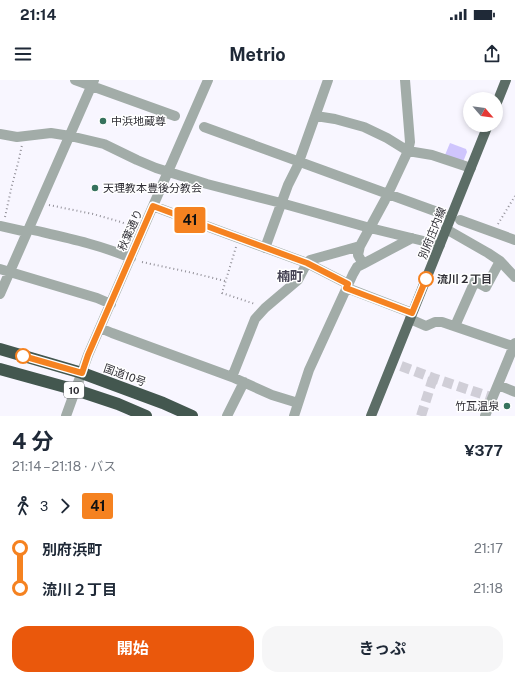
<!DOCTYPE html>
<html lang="ja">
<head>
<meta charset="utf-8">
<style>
  :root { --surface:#fff; --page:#f6f6f7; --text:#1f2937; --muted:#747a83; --accent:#ea580c }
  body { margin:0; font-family:"Public Sans","Noto Sans JP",sans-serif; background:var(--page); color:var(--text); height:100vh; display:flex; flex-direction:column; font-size:15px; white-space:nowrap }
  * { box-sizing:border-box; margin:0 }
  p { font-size:13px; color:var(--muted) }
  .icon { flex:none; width:22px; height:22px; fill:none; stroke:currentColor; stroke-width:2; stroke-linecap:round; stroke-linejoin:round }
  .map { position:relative; height:336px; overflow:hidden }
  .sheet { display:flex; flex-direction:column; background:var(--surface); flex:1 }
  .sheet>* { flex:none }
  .badge { padding:0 8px; border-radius:3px; font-size:14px; line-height:26px }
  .needle { width:26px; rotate:118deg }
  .controls { position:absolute; left:463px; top:12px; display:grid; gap:8px }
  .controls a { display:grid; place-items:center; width:40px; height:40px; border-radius:50%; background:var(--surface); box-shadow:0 2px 6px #0003; font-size:20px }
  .map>.badge { position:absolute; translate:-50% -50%; box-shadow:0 0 0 2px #fff }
  .legs { display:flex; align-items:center; gap:6px; height:44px; padding:0 12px; font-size:13px }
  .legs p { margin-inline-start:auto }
  .summary { display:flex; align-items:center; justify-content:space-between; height:68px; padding:0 12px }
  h1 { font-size:22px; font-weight:700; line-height:30px }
  .primary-button { display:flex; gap:8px; margin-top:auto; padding:8px 12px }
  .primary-button a { flex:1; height:46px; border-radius:16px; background:var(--accent); color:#fff; font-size:16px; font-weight:700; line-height:46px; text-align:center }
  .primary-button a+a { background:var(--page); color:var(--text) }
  ul { padding:0 12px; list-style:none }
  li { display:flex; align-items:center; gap:14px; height:40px; font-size:15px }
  li i { display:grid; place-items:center; width:6px; height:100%; margin:0 5px; background:currentColor }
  li i::after { content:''; width:10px; height:10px; margin:-5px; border:3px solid; border-radius:50%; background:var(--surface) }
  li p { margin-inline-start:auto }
  li:first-child i { background:linear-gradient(#0000 50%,currentColor 0) }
  li:last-child i { background:linear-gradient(currentColor 50%,#0000 0) }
  .status { display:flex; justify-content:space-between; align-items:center; height:28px; padding:0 20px; background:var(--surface); direction:ltr }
  .status svg { height:11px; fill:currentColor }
  header { display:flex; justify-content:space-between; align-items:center; height:52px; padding:0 12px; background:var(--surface); font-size:18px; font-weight:700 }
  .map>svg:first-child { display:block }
</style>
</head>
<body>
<div class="status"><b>21:14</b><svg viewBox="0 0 49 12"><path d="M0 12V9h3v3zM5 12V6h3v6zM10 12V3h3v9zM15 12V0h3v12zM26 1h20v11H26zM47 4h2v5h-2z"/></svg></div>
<header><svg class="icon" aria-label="menu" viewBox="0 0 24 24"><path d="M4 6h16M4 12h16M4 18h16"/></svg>Metrio<svg class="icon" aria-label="share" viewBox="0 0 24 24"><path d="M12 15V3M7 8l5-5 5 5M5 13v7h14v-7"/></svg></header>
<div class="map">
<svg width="515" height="336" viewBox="0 0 515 336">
  <rect width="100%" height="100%" fill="#f8f6ff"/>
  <!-- green -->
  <path fill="#cfc5fd" d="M 450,63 L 466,69 L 467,72 L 463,82 L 445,75 Z"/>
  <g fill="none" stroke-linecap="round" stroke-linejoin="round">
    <!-- minor-tunnel -->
    <path stroke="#d0ced7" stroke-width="10" stroke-dasharray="10 5" stroke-linecap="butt" d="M 401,286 L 433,298 L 491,317
      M 421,336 L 433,298"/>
    <!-- path -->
    <path stroke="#939199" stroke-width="2" stroke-dasharray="1 3" stroke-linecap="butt" d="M 49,125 L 93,134 L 121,142 L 131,146
      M 5,137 L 12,105 L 18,83 L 22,65
      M 498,144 L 515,116
      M 236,167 L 222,213 L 255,224
      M 142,182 L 193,193 L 225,201"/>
    <!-- minor -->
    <path stroke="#a2aca8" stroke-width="10" d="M 75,0 L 175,36
      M 316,36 L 335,39 L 364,47 L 387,58 L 408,71 L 432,75 L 471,88
      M 204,47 L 443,134
      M 0,54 L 17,57 L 51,53 L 70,56 L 104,64 L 137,80 L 156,88 L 207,104 L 281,123 L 370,148 L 440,165
      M 153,126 L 217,150 L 307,183 L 310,180 L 360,166
      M 460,140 L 515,160
      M 0,146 L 27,152
      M 29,149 C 63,157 98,164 131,178
      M 446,149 L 488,173 L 500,181 L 515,197
      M 265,168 L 288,105 L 297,87 L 328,0
      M 363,184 L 412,158
      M 0,189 L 97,218 L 111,224
      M 347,208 L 412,233
      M 0,214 L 94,0
      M 410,239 L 426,246 L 435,242 L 442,242 L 515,267
      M 455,246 L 475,201 L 486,207 L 500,181
      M 100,248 L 112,253 L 232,297 L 272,315 L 298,323
      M 232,297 L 255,239 L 265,228 L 298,200 L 307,183 L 348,204
      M 498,305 L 515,312
      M 66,336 L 88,275 L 208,0
      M 227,336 L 244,302
      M 294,336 L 309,290 L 353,194 L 357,187 L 363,184 L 358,175 L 360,166 L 385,120 L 408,71 L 410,62 L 405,0
      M 485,336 L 515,263"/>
    <!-- major -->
    <path stroke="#5c6d66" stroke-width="10" d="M 496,25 L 506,0
      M 371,336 L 488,45"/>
    <!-- highway -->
    <path stroke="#43574f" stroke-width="12" d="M 0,269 L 82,293 L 163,323 L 192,336
      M 0,289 L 76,310 L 118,324 L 146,336"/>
  </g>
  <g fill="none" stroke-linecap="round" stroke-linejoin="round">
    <!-- line-1 casing -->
    <g stroke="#fff" stroke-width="9">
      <path id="line-1" d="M 23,276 L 82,293 L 88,275 L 153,126 L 217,150 L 307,183 L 348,204 L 346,208 L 412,233 L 426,199"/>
    </g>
    <!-- line-1 -->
    <use href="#line-1" stroke="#f58220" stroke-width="6"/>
  </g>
  <!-- markers -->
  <g fill="#36725d" stroke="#fff" stroke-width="1.5">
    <circle cx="103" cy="41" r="4"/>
    <circle cx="95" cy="108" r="4"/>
    <circle cx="507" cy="326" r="4"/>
  </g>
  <g fill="#fff" stroke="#f58220" stroke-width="2">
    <circle cx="426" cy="199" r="7"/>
    <circle cx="23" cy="276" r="7"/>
  </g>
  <g text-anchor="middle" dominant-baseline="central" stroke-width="3" stroke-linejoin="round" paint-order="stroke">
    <!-- shield labels -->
    <rect fill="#fff" stroke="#6d6d72" stroke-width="1" x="64" y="302" width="20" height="16" rx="3"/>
    <g font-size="10" font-weight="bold" fill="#2f2e35">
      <text x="74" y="310">10</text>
    </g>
    <!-- poi labels -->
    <g font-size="11" fill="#2f2e35" stroke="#fff" text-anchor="start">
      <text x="111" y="41">中浜地蔵尊</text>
      <text x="103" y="108">天理教本豊後分教会</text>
      <text x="499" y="326" text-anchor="end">竹瓦温泉</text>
    </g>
    <!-- street labels -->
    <g font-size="11" fill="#2f2e35" stroke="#fff">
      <text transform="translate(130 150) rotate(-66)">秋葉通り</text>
      <text transform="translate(432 153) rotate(-68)">別府庄内線</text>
      <text transform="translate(125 295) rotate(20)">国道10号</text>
    </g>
    <!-- stop labels -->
    <g font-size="11" font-weight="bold" fill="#2f2e35" stroke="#fff" text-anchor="start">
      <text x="437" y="199">流川２丁目</text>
    </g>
    <!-- quarter labels -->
    <g font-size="13" font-weight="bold" fill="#464354" stroke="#fff">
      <text x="290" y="196">楠町</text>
    </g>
  </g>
</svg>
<div class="controls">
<a><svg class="needle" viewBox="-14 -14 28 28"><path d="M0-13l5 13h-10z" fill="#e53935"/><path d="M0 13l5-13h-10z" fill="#747a83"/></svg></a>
</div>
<b class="badge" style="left:190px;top:140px;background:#f58220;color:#111">41</b>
</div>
<section class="sheet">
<div class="summary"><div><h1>4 分</h1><p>21:14 – 21:18 · バス</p></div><b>¥377</b></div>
<div class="legs"><svg class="icon" aria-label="walk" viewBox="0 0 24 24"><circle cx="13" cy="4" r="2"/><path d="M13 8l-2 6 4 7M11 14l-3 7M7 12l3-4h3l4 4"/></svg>3<svg class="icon" aria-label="forward" viewBox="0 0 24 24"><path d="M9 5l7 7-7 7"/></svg><b class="badge" style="background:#f58220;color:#111">41</b></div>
<ul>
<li><i style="color:#f58220"></i><b>別府浜町</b><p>21:17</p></li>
<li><i style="color:#f58220"></i><b>流川２丁目</b><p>21:18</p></li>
</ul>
<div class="primary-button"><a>開始</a><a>きっぷ</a></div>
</section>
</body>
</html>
